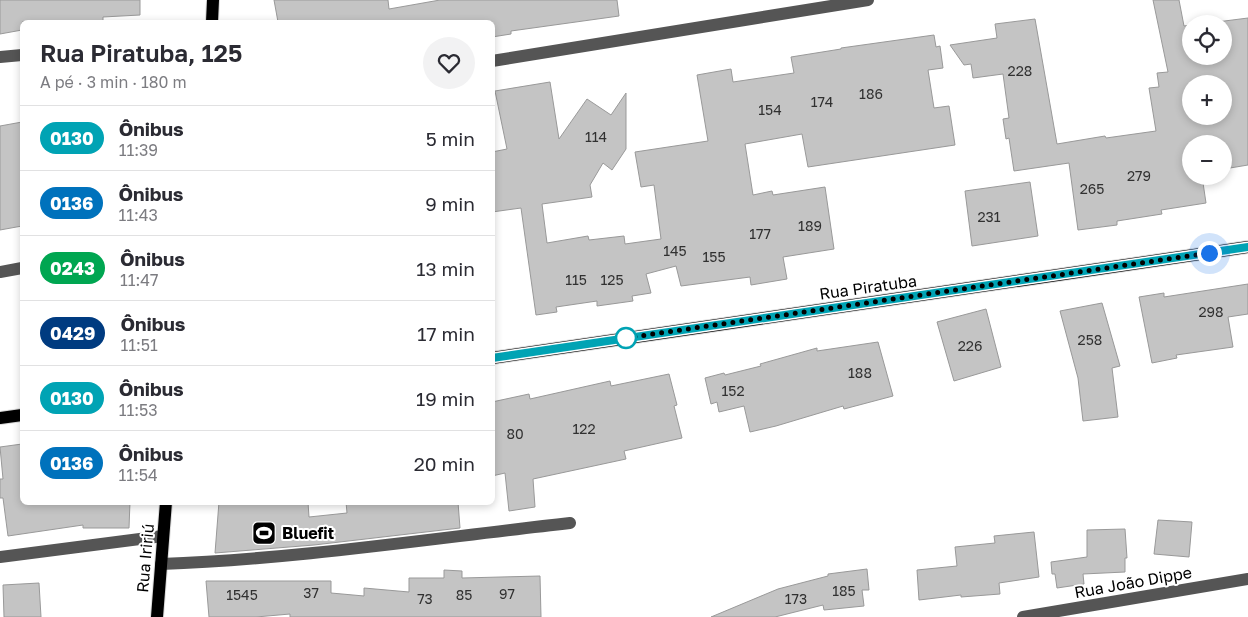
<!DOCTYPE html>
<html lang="pt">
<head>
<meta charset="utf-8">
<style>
  :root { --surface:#fff; --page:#f2f2f3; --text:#2b2b33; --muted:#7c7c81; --line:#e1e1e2 }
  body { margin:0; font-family:"Golos Text",sans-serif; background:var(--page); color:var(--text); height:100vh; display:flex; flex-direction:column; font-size:19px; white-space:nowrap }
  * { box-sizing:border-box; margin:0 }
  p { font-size:16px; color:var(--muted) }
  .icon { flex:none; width:28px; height:28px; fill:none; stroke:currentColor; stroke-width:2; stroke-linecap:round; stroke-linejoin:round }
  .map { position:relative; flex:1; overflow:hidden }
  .details { position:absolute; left:20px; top:20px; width:475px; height:485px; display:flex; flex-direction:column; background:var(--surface); border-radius:8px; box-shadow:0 2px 8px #0003 }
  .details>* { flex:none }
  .badge { padding:0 10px; border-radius:16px; font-size:18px; line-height:32px }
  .buttons { position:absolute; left:1182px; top:15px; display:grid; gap:10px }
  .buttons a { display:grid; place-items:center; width:50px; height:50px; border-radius:50%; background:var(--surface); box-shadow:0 2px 8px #0003; font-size:25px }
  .you { position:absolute; width:25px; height:25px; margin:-12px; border:4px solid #fff; border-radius:50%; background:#1a73e8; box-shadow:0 0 0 8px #1a73e833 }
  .map>.badge { position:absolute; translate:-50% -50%; box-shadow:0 0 0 2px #fff }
  .round { display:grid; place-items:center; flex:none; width:52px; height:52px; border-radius:26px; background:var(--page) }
  .overview { display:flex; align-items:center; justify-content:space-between; height:85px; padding:0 20px }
  h1 { font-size:24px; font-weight:600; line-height:38px }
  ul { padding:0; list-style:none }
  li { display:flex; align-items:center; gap:15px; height:65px; padding:0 20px; border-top:1px solid var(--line) }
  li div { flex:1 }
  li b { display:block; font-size:19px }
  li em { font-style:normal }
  li .badge { min-width:55px; font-weight:700; text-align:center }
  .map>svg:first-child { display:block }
</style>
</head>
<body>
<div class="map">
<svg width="1248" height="617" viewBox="0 0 1248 617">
  <rect width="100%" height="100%" fill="#fff"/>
  <!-- building -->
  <path fill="#c4c4c4" stroke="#999" fill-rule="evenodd" d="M 0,0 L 140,0 L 140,15 L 103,17 L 103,21 L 89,22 L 22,22 L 22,30 L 0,34 Z
    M 274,0 L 388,0 L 389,9 L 440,0 L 617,0 L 619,16 L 511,31 L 511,34 L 492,37 L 492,22 L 278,22 Z
    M 1153,0 L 1179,0 L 1184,26 L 1191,25 L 1191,56 L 1224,56 L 1224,24 L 1201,24 L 1248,18 L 1248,165 L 1224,169 L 1224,144 L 1191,144 L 1191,176 L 1202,176 L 1206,203 L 1161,210 L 1162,214 L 1117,221 L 1117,225 L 1078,230 L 1069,163 L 1014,171 L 1009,138 L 1006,139 L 1003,119 L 1009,118 L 1003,74 L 973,78 L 971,64 L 964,65 L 950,45 L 997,38 L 995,24 L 1035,19 L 1057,144 L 1105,136 L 1106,138 L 1156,131 L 1149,88 L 1159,87 L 1157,73 L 1168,72 ZM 1191,84 L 1224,84 L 1224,116 L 1191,116 Z
    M 934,35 L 936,47 L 940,46 L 943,68 L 928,70 L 934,108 L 949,106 L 955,145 L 808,167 L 802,134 L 745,144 L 753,195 L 772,191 L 773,195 L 825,187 L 834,249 L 783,257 L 787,279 L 751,285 L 750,277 L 681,286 L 676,266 L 646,274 L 651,293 L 632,296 L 633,301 L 597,306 L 597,301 L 556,307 L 557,312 L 536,315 L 521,208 L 492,212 L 492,152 L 507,149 L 495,91 L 550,82 L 559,139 L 587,99 L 611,115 L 626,93 L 626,149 L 612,170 L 603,163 L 590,185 L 592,197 L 542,204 L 547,243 L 588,236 L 589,240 L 624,236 L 625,244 L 661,239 L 654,185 L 641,187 L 635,152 L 708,141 L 697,75 L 731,69 L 733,82 L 794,73 L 791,57 L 841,49 L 841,48 Z
    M 22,122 L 21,182 L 22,182 L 22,226 L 0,230 L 0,126 Z
    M 1030,182 L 1038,236 L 972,246 L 965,191 Z
    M 1248,284 L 1248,314 L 1228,317 L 1233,347 L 1176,355 L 1177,358 L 1152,363 L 1139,297 L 1164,293 L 1164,297 Z
    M 1102,303 L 1120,366 L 1112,368 L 1118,417 L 1083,421 L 1078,378 L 1060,311 Z
    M 986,309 L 1001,367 L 954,381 L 937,322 Z
    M 878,342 L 893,396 L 844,409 L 843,406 L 776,426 L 750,432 L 744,406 L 719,412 L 717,402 L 711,404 L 705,378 L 724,373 L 725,375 L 761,366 L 760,364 L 817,348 L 817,351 Z
    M 669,374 L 677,405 L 674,406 L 682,438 L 624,451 L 626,459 L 533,479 L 535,507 L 509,511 L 505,473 L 492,476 L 492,402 L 529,394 L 530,399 L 610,381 L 611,386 Z
    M 22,444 L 22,502 L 130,502 L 129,528 L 83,528 L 83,525 L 8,536 L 3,498 L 0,498 L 0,479 L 3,479 L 0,447 Z
    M 219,502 L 308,502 L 309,517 L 347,513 L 346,502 L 458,502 L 460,528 L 314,545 L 215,553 Z
    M 1158,520 L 1192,522 L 1189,557 L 1154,554 Z
    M 1125,529 L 1127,558 L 1125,558 L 1125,572 L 1083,574 L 1084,584 L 1057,588 L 1055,574 L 1052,574 L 1051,562 L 1087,557 L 1087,530 Z
    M 1034,532 L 1039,577 L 999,583 L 1000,594 L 961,597 L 961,595 L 919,600 L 917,570 L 957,566 L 955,547 L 995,543 L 994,536 Z
    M 867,569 L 869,590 L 862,590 L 864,606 L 824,610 L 823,605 L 775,617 L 711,617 L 778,589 L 828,576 L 828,574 Z
    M 444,570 L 462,571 L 462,578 L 540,576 L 541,617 L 290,617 L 290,614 L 256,617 L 209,617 L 206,581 L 331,581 L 331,593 L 364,596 L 364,588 L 409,592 L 409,578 L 444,578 Z
    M 39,583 L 41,617 L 4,617 L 3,585 Z"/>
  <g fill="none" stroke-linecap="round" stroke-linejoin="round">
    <!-- major casing -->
    <g stroke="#dbdbdb" stroke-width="14">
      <path id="major" d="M 212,22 L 213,0
        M 492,358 L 1248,247
        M 0,418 L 22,415
        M 157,617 L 166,502"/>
    </g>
    <!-- minor -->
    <path stroke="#555" stroke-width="12" d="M 0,57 L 22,55
      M 492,61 L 868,0
      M 0,272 L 22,268
      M 0,557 L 163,536
      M 161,564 C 298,559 434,538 570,523
      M 1023,617 L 1248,579"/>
    <!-- major -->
    <use href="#major" stroke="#000" stroke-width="12"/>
  </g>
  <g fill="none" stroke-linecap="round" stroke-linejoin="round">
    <!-- line casing -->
    <g stroke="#fff" stroke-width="11">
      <path id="line" d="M 492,358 L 1248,247"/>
    </g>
    <!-- line -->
    <use href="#line" stroke="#00a3b4" stroke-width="8"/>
    <!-- walk -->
    <path stroke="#000" stroke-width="5" stroke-dasharray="0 9" d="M 626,338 L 1209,253"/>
  </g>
  <!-- icons -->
  <defs>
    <g id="stadium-square" transform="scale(1.25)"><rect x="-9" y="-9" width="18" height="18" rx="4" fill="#000" stroke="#fff"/><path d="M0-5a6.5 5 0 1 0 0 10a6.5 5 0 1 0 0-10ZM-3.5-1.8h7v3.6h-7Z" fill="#fff"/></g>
  </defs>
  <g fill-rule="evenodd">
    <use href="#stadium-square" x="264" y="533"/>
  </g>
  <!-- markers -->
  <circle fill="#fff" stroke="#00a3b4" stroke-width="2.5" cx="626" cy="338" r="10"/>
  <g text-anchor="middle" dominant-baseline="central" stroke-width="4" stroke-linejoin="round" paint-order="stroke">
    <!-- number labels -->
    <g font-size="14" fill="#313131">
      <text x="1020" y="70">228</text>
      <text x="871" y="93">186</text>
      <text x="822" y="101">174</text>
      <text x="770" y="109">154</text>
      <text x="596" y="136">114</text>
      <text x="1139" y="175">279</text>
      <text x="1092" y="188">265</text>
      <text x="989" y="216">231</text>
      <text x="810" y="225">189</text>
      <text x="760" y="233">177</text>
      <text x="675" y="250">145</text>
      <text x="714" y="256">155</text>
      <text x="576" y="279">115</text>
      <text x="612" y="279">125</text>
      <text x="1211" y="311">298</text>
      <text x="1090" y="339">258</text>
      <text x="970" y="345">226</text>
      <text x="860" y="372">188</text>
      <text x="733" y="390">152</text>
      <text x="584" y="428">122</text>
      <text x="515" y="433">80</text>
      <text x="844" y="590">185</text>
      <text x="311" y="592">37</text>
      <text x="507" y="593">97</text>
      <text x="242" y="594">1545</text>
      <text x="464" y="594">85</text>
      <text x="425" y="598">73</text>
      <text x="796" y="598">173</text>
    </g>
    <!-- street labels -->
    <g font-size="16" fill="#000" stroke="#fff">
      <text transform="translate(868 287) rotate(-8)">Rua Piratuba</text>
      <text transform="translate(145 558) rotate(-85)">Rua Iririú</text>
      <text transform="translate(1133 582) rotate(-10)">Rua João Dippe</text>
    </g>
    <!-- poi labels -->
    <g font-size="16" font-weight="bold" fill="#000" stroke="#fff" text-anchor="start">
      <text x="282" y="533">Bluefit</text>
    </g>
  </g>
</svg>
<div class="buttons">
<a><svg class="icon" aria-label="locate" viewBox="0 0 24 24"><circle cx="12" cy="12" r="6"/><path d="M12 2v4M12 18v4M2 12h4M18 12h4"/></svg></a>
<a>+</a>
<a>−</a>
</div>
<div class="you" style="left:1209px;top:253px"></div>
<section class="details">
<div class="overview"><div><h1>Rua Piratuba, 125</h1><p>A pé · 3 min · 180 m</p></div><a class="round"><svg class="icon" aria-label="heart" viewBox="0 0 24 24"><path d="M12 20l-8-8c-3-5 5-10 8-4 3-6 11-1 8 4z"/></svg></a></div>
<ul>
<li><span class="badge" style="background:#00a3b4;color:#fff">0130</span><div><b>Ônibus</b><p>11:39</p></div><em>5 min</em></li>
<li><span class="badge" style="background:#0072bc;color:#fff">0136</span><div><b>Ônibus</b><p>11:43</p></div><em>9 min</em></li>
<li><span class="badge" style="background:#00a651;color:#fff">0243</span><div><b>Ônibus</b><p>11:47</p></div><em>13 min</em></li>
<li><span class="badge" style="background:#003b80;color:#fff">0429</span><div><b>Ônibus</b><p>11:51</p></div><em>17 min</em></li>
<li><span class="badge" style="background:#00a3b4;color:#fff">0130</span><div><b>Ônibus</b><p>11:53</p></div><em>19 min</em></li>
<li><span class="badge" style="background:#0072bc;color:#fff">0136</span><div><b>Ônibus</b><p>11:54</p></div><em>20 min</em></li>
</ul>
</section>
</div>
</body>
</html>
